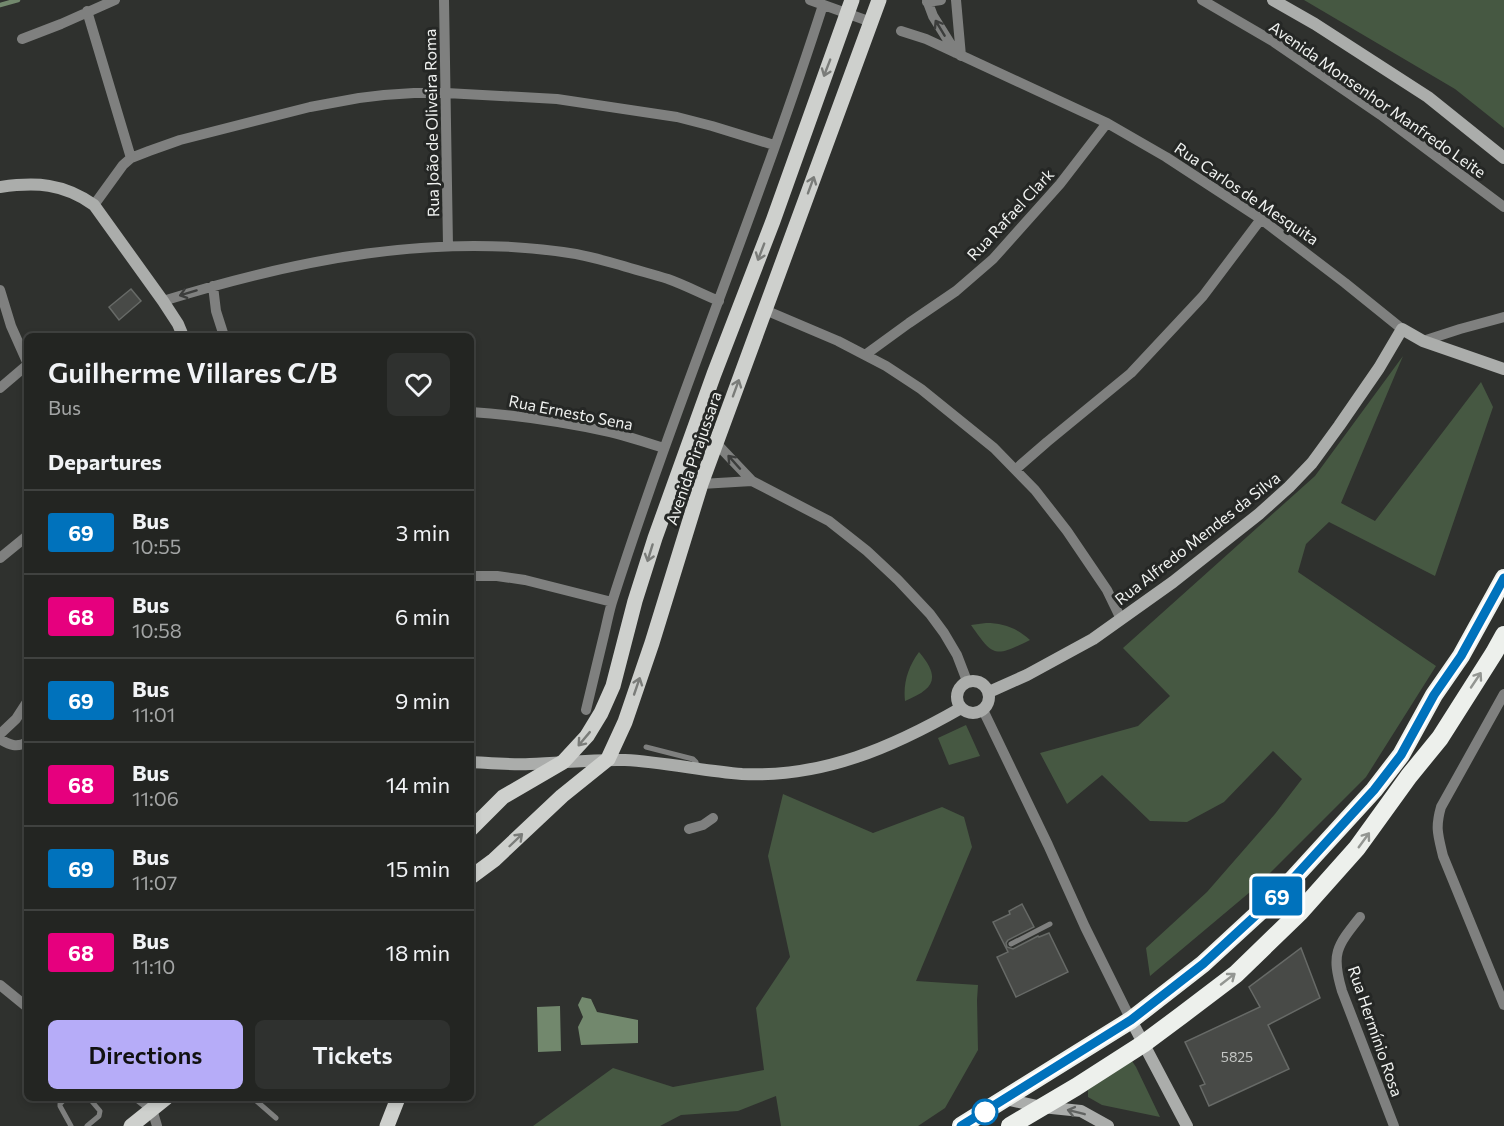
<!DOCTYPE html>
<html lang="en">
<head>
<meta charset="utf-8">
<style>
  :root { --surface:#232522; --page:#2f312f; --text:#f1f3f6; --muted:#a3a5a5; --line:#404240; --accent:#b6acf8 }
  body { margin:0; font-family:Commissioner,sans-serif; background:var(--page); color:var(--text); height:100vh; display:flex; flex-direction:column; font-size:22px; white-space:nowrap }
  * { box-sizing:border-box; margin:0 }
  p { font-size:20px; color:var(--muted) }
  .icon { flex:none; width:33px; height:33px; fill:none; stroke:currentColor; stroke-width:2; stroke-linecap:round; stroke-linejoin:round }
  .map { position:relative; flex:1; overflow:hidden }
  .details { position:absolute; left:24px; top:333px; width:450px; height:768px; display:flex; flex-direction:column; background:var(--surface); border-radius:9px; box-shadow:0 3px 9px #0003,0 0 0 2px var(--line) }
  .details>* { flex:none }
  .badge { padding:0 12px; border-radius:4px; font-size:21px; line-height:39px }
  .map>.badge { position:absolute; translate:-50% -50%; box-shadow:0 0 0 3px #fff }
  h2 { padding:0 24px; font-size:22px; line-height:54px }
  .round { display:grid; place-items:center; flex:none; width:63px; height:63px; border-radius:9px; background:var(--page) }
  .summary { display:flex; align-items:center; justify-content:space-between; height:102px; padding:0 24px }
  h1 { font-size:28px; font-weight:600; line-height:45px }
  .button { display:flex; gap:12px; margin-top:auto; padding:12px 24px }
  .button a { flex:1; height:69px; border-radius:9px; background:var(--accent); color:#111; font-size:24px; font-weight:600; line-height:69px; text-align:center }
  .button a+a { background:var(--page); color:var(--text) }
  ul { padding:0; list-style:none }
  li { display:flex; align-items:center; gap:18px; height:84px; padding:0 24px; border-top:2px solid var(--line) }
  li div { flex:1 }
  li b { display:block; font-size:22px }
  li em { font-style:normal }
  li .badge { min-width:66px; font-weight:700; text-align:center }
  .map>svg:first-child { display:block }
</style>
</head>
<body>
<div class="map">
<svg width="1504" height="1126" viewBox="0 0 1504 1126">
  <rect width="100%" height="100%" fill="#2f312e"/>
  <!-- green -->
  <path fill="#465842" d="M 1304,0 L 1504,0 L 1504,128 L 1455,89 Z
    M 1403,356 L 1341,503 L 1375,521 L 1481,382 L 1493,407 L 1435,576 L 1329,522 L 1306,544 L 1298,572 L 1436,666 L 1366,777 L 1256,887 L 1150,976 L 1146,948 L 1207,892 L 1275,814 L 1302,779 L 1273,751 L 1224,802 L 1187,822 L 1150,821 L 1102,775 L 1067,804 L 1040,753 L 1138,726 L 1170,696 L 1123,648 L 1315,476 Z
    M 986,623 C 1003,623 1017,628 1030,640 C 995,657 994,658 971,625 Z
    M 919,652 C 942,679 933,689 905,701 C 903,683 908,667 919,652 Z
    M 966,725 L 980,756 L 949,765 L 938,738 Z
    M 783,794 L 873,833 L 942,807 L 964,817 L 972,847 L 916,981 L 978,985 L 977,1000 L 978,1050 L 945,1108 L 918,1126 L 781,1126 L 776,1096 L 738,1111 L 681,1115 L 660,1126 L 533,1126 L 613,1068 L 673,1087 L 764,1070 L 756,1008 L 790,957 L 768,856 Z
    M 1132,1061 L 1136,1067 L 1160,1117 L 1102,1105 L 1088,1097 L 1088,1090 Z"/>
  <!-- water -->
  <path fill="#72886d" d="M 582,997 L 591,999 L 597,1012 L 638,1020 L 638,1043 L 581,1045 L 578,1027 L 583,1017 L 578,1005 Z
    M 560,1006 L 561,1051 L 538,1052 L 537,1007 Z"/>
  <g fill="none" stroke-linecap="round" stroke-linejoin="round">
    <!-- stream -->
    <path stroke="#72886d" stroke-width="4.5" d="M 0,5 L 18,0"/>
  </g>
  <!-- building -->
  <path fill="#484a47" stroke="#676a67" stroke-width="1.5" d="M 131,289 L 141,301 L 119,320 L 109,307 Z
    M 1022,904 L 1034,927 L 1008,940 L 1006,943 L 1007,947 L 1013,949 L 1038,936 L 1039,937 L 1049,933 L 1068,972 L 1016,997 L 997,957 L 1008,952 L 993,922 L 1010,914 L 1009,911 Z
    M 1301,948 L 1320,998 L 1268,1025 L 1289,1069 L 1209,1106 L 1200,1086 L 1205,1084 L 1185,1042 L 1260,1007 L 1249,987 Z"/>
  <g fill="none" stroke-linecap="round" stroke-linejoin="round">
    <!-- lane -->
    <path stroke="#7f807f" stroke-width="5" d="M 646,747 L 693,759 L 696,762 L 697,767
      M 1011,944 L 1050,924
      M 66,1098 L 60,1104 L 60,1106 L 71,1126
      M 253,1098 L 276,1118
      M 87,1126 L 99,1116 L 100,1111 L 89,1098"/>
    <!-- street -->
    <path stroke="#7f807f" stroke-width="10" d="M 444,0 L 448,246
      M 810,0 L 871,22
      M 927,0 L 933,16 L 956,53
      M 956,0 L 961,56
      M 1202,0 L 1274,42 L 1381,115 L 1504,207
      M 927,2 L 941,0
      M 87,11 L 131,158
      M 901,31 L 926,39 L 1107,123 L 1166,157 L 1261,219 L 1345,283 L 1402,329
      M 22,39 L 61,24 L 115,0
      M 94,205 L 123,165 L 131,158 L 149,151 L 180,140 L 310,107 L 359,98 L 384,95 L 414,93 L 446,93 L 557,99 L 677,117 L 712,126 L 774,145
      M 213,286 L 216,311 L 224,336
      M 0,290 L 11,326 L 27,362
      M 163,301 C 295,260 437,231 576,254 C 591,257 606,261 620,265 C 636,270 652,274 668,279 C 685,285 702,294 719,301
      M 765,310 L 838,341 L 886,366 L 921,389 L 994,448 L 1035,490 L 1067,531 L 1107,590 L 1121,619
      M 1423,341 L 1460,329 L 1504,317
      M 865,355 L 909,323 L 956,291 L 993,259 L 1060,184 L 1107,123
      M 0,388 L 27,365
      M 471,412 C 518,415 564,422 610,432 C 628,436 646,443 664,448
      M 716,443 L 752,481 L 829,521 L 867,551 L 898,580 L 930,614 L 944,633 L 957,655 L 967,681
      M 1016,469 L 1047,442 L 1131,373 L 1203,296 L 1261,219
      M 701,484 L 752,481
      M 0,558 L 27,536
      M 471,576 L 497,576 L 525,580 L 612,602
      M 1504,694 L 1441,807 C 1435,828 1438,835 1443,856 L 1504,1005
      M 586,710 C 592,685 598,660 604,635 C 607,623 609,611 613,599 C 677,399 759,205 823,5
      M 983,710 L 1048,845 L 1085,927 L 1131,1020
      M 0,734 L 16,719 L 27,702
      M 0,739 C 9,745 17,748 27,742
      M 689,829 L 703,825 L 713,818
      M 1360,917 C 1336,947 1331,954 1342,991 L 1394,1126
      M 0,985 L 27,1007
      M 138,1098 L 152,1109 L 157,1126"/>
    <!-- secondary -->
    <path stroke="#abadab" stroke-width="12" d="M 1273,0 L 1315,24 L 1428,97 L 1504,158
      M 0,187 C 36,182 63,183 94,205 L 163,301 L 178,324 L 183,336
      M957 697a16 16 0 1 1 32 0a16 16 0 1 1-32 0Z
      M 989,692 L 1027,675 L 1093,639 L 1173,582 L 1259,514 L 1289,487 L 1312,463 L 1339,426 L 1379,368 L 1402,329 L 1423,341 L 1504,369
      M 471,762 C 490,763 511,765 530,764 C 562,763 593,759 625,760 C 664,762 703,771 742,774 C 823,778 893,747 961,708
      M 1131,1020 L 1187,1126
      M 1005,1099 L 1042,1107 L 1081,1111 L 1108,1126"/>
    <!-- primary -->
    <path stroke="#ced0cd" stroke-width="15" d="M 471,829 L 503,797 L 563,762 L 587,736 L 601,713 L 613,686 L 635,601 L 655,538 L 714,374 L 773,221 L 852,0
      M 471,877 L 494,860 L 562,796 L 608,759 L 625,722 L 652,643 L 701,484 L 879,0
      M 131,1126 L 166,1098
      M 387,1126 L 398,1098"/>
    <!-- highway -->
    <path stroke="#edf0ec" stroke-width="18" d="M 961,1126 L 1131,1020 L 1203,964 L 1279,894 L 1374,790 L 1401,755 L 1434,695 L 1461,656 L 1504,578
      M 1010,1126 L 1076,1087 L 1143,1044 L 1182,1015 L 1236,974 L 1300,912 L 1357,848 L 1409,776 L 1440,738 L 1494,653 L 1504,635"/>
  </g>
  <!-- one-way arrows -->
  <defs><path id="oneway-shaft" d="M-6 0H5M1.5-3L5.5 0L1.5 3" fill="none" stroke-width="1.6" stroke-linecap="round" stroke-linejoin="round" transform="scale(1.5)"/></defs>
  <g stroke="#3c3d3c">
    <use href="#oneway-shaft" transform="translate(940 28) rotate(-121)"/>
    <use href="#oneway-shaft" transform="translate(188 293) rotate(163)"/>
    <use href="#oneway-shaft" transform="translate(734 462) rotate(-132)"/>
  </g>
  <g stroke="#7a7c79">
    <use href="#oneway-shaft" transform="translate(827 68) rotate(111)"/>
    <use href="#oneway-shaft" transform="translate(811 185) rotate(-70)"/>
    <use href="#oneway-shaft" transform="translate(761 252) rotate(111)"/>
    <use href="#oneway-shaft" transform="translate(736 388) rotate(-70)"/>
    <use href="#oneway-shaft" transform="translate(650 553) rotate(107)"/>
    <use href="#oneway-shaft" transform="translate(637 686) rotate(-71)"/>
    <use href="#oneway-shaft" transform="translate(584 739) rotate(130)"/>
    <use href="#oneway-shaft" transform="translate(516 840) rotate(-44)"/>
  </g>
  <g stroke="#939692">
    <use href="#oneway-shaft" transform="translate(1476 680) rotate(-56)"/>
    <use href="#oneway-shaft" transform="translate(1364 840) rotate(-54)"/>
    <use href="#oneway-shaft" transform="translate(1228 979) rotate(-38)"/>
  </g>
  <use stroke="#616361" href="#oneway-shaft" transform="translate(1076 1112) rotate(-166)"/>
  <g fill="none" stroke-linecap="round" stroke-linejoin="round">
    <!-- line casing -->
    <g stroke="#fff" stroke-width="14">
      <path id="line" d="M 961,1126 L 1131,1020 L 1203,964 L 1279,894 L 1374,790 L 1401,755 L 1434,695 L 1461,656 L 1504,578"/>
    </g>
    <!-- line -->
    <use href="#line" stroke="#0072bc" stroke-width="9"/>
  </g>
  <!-- markers -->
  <circle fill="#fff" stroke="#0072bc" stroke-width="3" cx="985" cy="1112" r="12"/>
  <g text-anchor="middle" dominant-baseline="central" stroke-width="6" stroke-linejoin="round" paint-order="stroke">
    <!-- number labels -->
    <g font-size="14" fill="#c6c8c6">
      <text x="1237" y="1056">5825</text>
    </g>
    <!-- street labels -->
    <g font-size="16" fill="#f0f2f0" stroke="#252725">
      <text transform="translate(1378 99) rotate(35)">Avenida Monsenhor Manfredo Leite</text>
      <text transform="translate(431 123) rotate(-91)">Rua João de Oliveira Roma</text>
      <text transform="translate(1247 193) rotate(34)">Rua Carlos de Mesquita</text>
      <text transform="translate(1010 214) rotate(-47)">Rua Rafael Clark</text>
      <text transform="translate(571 412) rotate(11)">Rua Ernesto Sena</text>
      <text transform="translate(693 458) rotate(-71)">Avenida Pirajussara</text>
      <text transform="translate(1197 538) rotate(-38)">Rua Alfredo Mendes da Silva</text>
      <text transform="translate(1376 1031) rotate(71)">Rua Hermínio Rosa</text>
    </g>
  </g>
</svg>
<b class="badge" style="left:1277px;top:896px;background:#0072bc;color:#fff">69</b>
<section class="details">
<div class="summary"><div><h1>Guilherme Villares C/B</h1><p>Bus</p></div><a class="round"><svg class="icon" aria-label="heart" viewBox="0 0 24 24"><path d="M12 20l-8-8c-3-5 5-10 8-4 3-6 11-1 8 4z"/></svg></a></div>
<h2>Departures</h2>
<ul>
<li><span class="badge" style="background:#0072bc;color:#fff">69</span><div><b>Bus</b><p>10:55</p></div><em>3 min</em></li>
<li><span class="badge" style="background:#e6007e;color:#fff">68</span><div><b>Bus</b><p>10:58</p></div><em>6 min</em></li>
<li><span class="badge" style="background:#0072bc;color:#fff">69</span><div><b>Bus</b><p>11:01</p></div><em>9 min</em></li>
<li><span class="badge" style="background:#e6007e;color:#fff">68</span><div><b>Bus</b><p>11:06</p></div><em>14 min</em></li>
<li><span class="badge" style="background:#0072bc;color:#fff">69</span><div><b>Bus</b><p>11:07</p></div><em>15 min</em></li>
<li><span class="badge" style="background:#e6007e;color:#fff">68</span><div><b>Bus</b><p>11:10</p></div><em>18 min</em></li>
</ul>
<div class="button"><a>Directions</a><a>Tickets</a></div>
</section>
</div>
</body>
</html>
